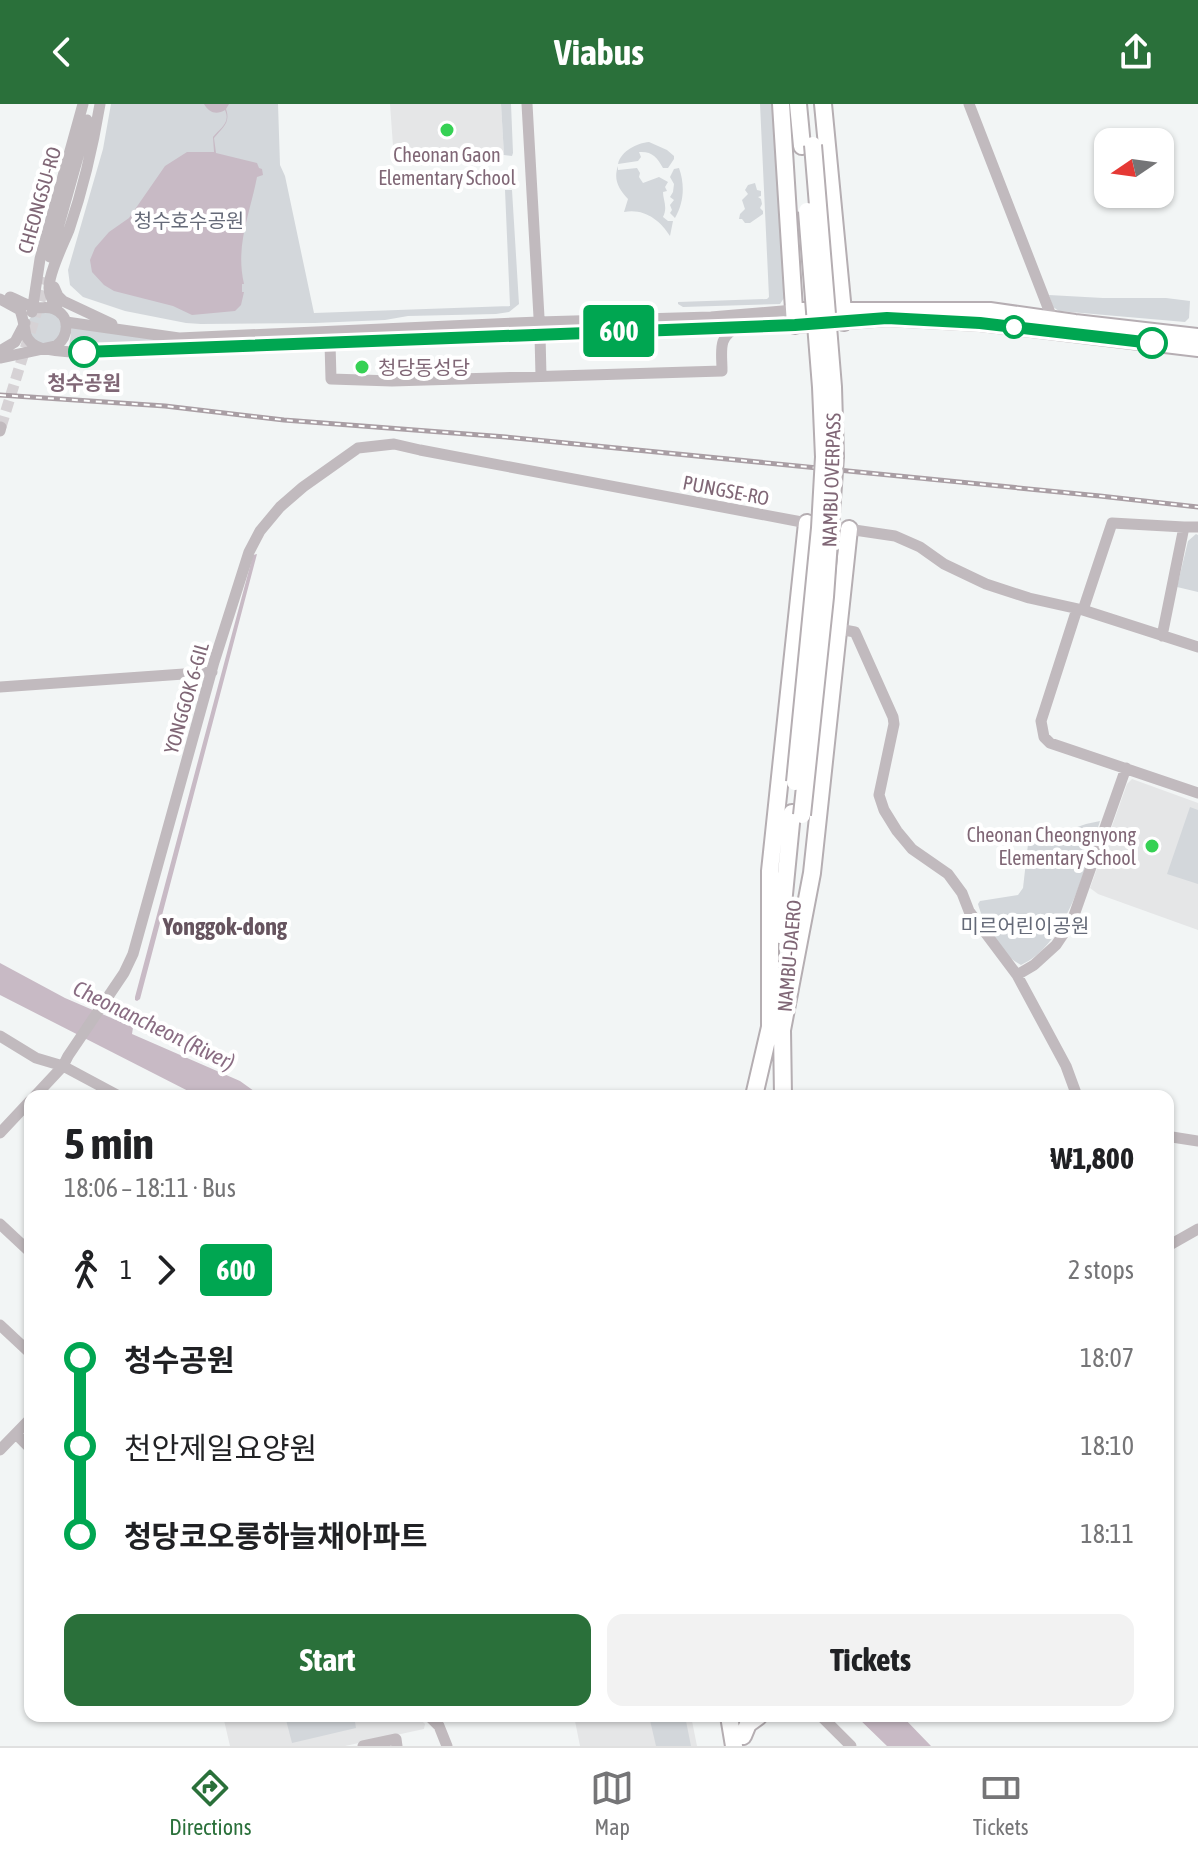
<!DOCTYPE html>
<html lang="en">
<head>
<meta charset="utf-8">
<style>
  :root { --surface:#fff; --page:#f2f2f2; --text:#202124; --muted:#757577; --line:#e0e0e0; --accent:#2a703a }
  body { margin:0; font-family:"Asap Condensed","Noto Sans KR",sans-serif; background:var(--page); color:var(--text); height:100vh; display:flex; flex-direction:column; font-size:30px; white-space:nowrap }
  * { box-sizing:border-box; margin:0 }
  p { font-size:26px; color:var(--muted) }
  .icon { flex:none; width:44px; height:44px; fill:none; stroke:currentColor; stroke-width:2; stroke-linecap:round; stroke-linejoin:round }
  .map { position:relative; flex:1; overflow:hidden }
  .side { position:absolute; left:24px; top:986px; width:1150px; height:632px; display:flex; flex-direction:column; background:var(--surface); border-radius:16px; box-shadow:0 2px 6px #0004 }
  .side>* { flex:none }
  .badge { padding:0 16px; border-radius:6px; font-size:28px; line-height:52px }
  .needle { width:52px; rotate:257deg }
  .tools { position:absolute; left:1094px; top:24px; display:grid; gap:16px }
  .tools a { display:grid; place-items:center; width:80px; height:80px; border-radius:16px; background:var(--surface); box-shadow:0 2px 6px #0004; font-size:40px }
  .map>.badge { position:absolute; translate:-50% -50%; box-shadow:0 0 0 4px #fff }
  .legs { display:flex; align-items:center; gap:12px; height:88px; padding:0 40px; font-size:26px }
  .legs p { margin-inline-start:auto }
  .overview { display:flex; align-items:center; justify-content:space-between; height:136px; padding:0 40px }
  h1 { font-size:44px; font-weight:700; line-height:60px }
  .primary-button { display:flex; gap:16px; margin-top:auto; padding:16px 40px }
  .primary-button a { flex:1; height:92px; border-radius:16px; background:var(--accent); color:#fff; font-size:32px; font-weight:700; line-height:92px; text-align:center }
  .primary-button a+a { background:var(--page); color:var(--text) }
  ul { padding:0 40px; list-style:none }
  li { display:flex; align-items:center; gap:28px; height:88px; font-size:30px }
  li i { display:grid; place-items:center; width:12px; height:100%; margin:0 10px; background:currentColor }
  li i::after { content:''; width:20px; height:20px; margin:-10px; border:6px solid; border-radius:50%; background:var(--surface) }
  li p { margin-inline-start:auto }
  li:first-child i { background:linear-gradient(#0000 50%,currentColor 0) }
  li:last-child i { background:linear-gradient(currentColor 50%,#0000 0) }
  header { display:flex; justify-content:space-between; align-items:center; height:104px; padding:0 40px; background:var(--accent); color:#fff; font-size:36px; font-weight:700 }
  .menu { display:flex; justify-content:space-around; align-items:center; height:112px; border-top:2px solid var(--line); background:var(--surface); font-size:22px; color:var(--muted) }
  .menu a { display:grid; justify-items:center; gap:4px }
  .menu .on { color:var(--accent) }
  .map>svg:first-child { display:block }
</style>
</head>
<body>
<header><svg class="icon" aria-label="back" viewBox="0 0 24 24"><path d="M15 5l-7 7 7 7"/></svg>Viabus<svg class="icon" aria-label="share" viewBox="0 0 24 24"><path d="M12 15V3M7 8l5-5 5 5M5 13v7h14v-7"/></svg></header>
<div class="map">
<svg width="1198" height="1642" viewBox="0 0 1198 1642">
  <rect width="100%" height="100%" fill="#f2f5f5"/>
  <!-- built -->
  <path fill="#e5e6e7" d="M 390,0 L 501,0 L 504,51 L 394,56 Z
    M 1132,675 L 1198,699 L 1198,826 L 1098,790 L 1090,784 L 1127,680 Z
    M 223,1612 L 417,1612 L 425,1620 L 424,1625 L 345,1642 L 230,1642 Z
    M 574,1612 L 691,1612 L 697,1642 L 580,1642 Z"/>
  <!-- green -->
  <path fill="#d3d7db" d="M 111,0 L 278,0 L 280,61 L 285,72 L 314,209 L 510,202 L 505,86 L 512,86 L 519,200 L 509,208 L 496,210 L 408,212 L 385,216 L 315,219 L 201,220 L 186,219 L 125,207 L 83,193 L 70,181 L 68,166 L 103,45 Z
    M 501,0 L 511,0 L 513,49 L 512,52 L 504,51 Z
    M 760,0 L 772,0 L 786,191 L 780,200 L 683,203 L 678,200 L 678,198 L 767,195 L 769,193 Z
    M 649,38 L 667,46 L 674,52 L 674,55 L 668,64 L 663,64 C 657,53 652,47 639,48 L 641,53 L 638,57 L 618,60 C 621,47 637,39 649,38 Z
    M 618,62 L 618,66 L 637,64 L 640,69 L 639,73 L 643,79 L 659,73 L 668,78 L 665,83 L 667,87 L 663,88 C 663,96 668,103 663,113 L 668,117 L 673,117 L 670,132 C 660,116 644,104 624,108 L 628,95 C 619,85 613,76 618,62 Z
    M 679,64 C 685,81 684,98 675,114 L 670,109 L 672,106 L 670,101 L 674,96 L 670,93 L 673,88 L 674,80 L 670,73 L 674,65 Z
    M 755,79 L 757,86 L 761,87 L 761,92 L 758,93 L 761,95 L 762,100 L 760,104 L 763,107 L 763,110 L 750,119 L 745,119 L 742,115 L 739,115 L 740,110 L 745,105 L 742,96 L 748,90 L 745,86 L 748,81 Z
    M 1049,191 L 1103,194 L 1166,194 L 1190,197 L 1189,214 L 1185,218 L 1059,207 L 1053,203 Z
    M 53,207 C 63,219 64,225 56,238 L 39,241 L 29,229 L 28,217 L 35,208 Z
    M 72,222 L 176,239 L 69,242 Z
    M 1196,430 L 1198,431 L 1198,488 L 1177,483 L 1188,437 Z
    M 1190,703 L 1198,706 L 1198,780 L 1167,770 Z
    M 1100,717 C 1085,763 1068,840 1021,861 C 1001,851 984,822 978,800 L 980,797 L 1018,791 L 1023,784 L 1028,740 L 1086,720 Z
    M 285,1612 L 354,1612 L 356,1624 L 292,1639 Z
    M 649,1612 L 685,1612 L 691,1642 L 656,1642 Z"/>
  <!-- water -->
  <path fill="#c8bac5" d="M 204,0 L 229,0 L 226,5 C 231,19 222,24 214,34 L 216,49 L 257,59 L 259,64 L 262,65 L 263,71 L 257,73 C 250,110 235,141 244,180 L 242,180 L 242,188 L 244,188 L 241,201 L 235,207 L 192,211 L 173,202 L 114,187 L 104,181 L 92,168 L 90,156 L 95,144 L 109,128 L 129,114 L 165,62 L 187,48 L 214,48 L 213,33 C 220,24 231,19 225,6 C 217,11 209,9 204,0 Z
    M 257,450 L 140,895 L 137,897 L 135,896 L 135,893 L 253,451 Z
    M 0,859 L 65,894 L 123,919 L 127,912 L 134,917 L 132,930 L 240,977 L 261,992 L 198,992 L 2,892 L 0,891 Z
    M 856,1612 L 902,1612 L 931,1642 L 887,1642 Z"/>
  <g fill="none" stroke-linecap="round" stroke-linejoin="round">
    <!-- minor-tunnel -->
    <path stroke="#d6d2d5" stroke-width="11" stroke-dasharray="11 5.5" stroke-linecap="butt" d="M 1,323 L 47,174"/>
    <!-- major casing -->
    <g stroke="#b6aeb3" stroke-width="18">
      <path id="major" d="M 794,206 L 990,206 L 1075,218 L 1198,232
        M 795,221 L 887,214 L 980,219 L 1198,245"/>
    </g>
    <!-- highway casing -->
    <g stroke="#b5aeb2" stroke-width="20">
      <path id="highway" d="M 781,0 L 795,221
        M 798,0 L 802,42
        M 823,0 L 844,218
        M 780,831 L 792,709
        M 754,992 L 770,923 L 770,767 L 807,419
        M 783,992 L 782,926 L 812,769 L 849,425
        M 729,1612 L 734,1642
        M 743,1632 L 748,1620 L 759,1612"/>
    </g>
    <!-- minor -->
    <path stroke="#c1babe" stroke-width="11" d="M 527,0 L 540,231 L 541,272
      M 969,0 L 1052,214 L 1052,219
      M 50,153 L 83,35 L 87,16
      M 54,183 L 58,192 L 63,197 L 112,220
      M 0,195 L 20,206 C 23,214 24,222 26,231 C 32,248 56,246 72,248 L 419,236 L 795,221
      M 58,207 C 54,200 49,192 49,184 C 49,168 63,141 69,126 C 83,85 93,42 100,0
      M 32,208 L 40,155 L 83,0
      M 66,218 L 179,234 L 539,218 L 711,213 L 794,206
      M 330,239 L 331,275 L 392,277 L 722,267 C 722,246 717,233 738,223
      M 0,247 L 15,238 L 25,219
      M 0,254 L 56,242 C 69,232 71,212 54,205 C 47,202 41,205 34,203 C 26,201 18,196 10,193
      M 0,327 L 1,323
      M 1077,505 L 1041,617 L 1044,633 L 1050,639 L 1198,689
      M 1083,506 L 1112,419 L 1184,423
      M 833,524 L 855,528 L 893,613 L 894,620 L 879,691 L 884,706 L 897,727 L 912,745 L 948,770 L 962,789 L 969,807 L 1017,871 L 1066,962 L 1077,992
      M 1162,532 L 1184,423 L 1198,423
      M 0,583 L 212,568
      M 1017,871 L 1034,861 L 1056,841 L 1072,817 L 1126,664
      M 0,932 L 36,954 L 63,962 L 119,992
      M 35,992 L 63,962 L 68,952 L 124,869 L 133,850 L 214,558 L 249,448 L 260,427 L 280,403 L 303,383 L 358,344 L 394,340 L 420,346 L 807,419 L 895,432 L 920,443 L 944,460 L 986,480 L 1029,494 L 1083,506 L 1198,543
      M 0,1029 L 30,997
      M 1168,1035 L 1172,1033 L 1198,1037
      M 0,1120 L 30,1148
      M 1168,1142 L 1198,1125
      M 0,1221 L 30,1249
      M 16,1330 L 30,1344
      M 0,1346 L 30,1315
      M 429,1612 L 439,1622 L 447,1642
      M 821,1612 L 851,1642
      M 363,1642 L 396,1635 L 397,1642"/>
    <!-- major -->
    <use href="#major" stroke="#fff" stroke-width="14"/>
    <!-- highway -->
    <use href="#highway" stroke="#fff" stroke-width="16"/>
    <!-- rail casing -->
    <g stroke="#a99ea4" stroke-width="5">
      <path id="rail" d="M 0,291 L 165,302 L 284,316 L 506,333 L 1100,392 L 1198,403"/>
    </g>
    <!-- rail -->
    <use href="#rail" stroke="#fff" stroke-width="2" stroke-dasharray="6" stroke-linecap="butt"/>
    <!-- highway-bridge casing -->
    <g stroke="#b5aeb2" stroke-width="20" stroke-linecap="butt">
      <path id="highway-bridge" d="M 795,678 L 820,424 L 824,353 L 821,283 L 807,107
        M 802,711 L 825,493 L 835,353 L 833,283 L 813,41"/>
    </g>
    <!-- highway-bridge -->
    <use href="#highway-bridge" stroke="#fff" stroke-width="16"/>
  </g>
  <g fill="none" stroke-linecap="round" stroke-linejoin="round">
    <!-- line-1 casing -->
    <g stroke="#fff" stroke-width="18">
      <path id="line-1" d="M 84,248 L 795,221 L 887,214 L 980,219 L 1152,239"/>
    </g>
    <!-- line-1 -->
    <use href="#line-1" stroke="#00a651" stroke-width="12"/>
  </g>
  <!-- markers -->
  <g fill="#36d154" stroke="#fff" stroke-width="3">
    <circle cx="447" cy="26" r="8"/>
    <circle cx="362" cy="263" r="8"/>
    <circle cx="1152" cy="742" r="8"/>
  </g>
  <g fill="#fff" stroke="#00a651" stroke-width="4">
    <circle cx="1014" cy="223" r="10"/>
    <circle cx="1152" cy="239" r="14"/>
    <circle cx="84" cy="248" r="14"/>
  </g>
  <g text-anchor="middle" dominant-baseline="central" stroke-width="8" stroke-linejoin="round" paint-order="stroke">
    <!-- poi labels -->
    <g font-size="20" fill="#806776" stroke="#fff">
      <text x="447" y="50">Cheonan Gaon<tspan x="447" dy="23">Elementary School</tspan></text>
      <text x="378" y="263" text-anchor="start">청당동성당</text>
      <text x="1136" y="730" text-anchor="end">Cheonan Cheongnyong<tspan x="1136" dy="23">Elementary School</tspan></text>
    </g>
    <!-- street labels -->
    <g font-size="20" fill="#806776" stroke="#fff">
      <text transform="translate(39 96) rotate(-74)">CHEONGSU-RO</text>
      <text transform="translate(831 376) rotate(-88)">NAMBU OVERPASS</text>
      <text transform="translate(726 386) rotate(11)">PUNGSE-RO</text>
      <text transform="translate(186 594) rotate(-74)">YONGGOK 6-GIL</text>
      <text transform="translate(789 852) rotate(-85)">NAMBU-DAERO</text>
    </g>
    <!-- park labels -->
    <g font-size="20" fill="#656a78" stroke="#fff">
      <text x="189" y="116">청수호수공원</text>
      <text x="1025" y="821">미르어린이공원</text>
    </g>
    <!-- stop labels -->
    <g font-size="20" font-weight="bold" fill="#806776" stroke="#fff">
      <text x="84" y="278">청수공원</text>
    </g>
    <!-- water labels -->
    <g font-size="22" font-style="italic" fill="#8a6d83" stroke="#fff">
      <text transform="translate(154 921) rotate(26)">Cheonancheon (River)</text>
    </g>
    <!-- quarter labels -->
    <g font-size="24" font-weight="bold" fill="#66545f" stroke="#fff">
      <text x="225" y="822">Yonggok-dong</text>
    </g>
  </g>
</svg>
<div class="tools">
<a><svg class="needle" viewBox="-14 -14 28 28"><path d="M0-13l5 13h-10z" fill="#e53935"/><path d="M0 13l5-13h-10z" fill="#757577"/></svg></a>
</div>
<b class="badge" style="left:619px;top:227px;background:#00a651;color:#fff">600</b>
<section class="side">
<div class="overview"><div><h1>5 min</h1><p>18:06 – 18:11 · Bus</p></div><b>₩1,800</b></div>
<div class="legs"><svg class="icon" aria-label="walk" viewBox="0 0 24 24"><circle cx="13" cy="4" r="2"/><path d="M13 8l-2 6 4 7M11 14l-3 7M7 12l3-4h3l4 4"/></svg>1<svg class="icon" aria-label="forward" viewBox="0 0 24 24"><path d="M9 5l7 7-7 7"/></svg><b class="badge" style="background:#00a651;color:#fff">600</b><p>2 stops</p></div>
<ul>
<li><i style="color:#00a651"></i><b>청수공원</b><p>18:07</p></li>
<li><i style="color:#00a651"></i><span>천안제일요양원</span><p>18:10</p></li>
<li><i style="color:#00a651"></i><b>청당코오롱하늘채아파트</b><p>18:11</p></li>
</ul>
<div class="primary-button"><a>Start</a><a>Tickets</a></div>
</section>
</div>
<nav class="menu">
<a class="on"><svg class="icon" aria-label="directions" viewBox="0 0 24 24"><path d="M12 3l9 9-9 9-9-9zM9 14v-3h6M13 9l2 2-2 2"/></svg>Directions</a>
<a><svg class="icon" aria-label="map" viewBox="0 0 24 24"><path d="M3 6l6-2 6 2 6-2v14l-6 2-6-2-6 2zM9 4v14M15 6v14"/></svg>Map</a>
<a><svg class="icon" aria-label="tickets" viewBox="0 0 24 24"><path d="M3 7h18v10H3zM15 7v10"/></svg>Tickets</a>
</nav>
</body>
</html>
